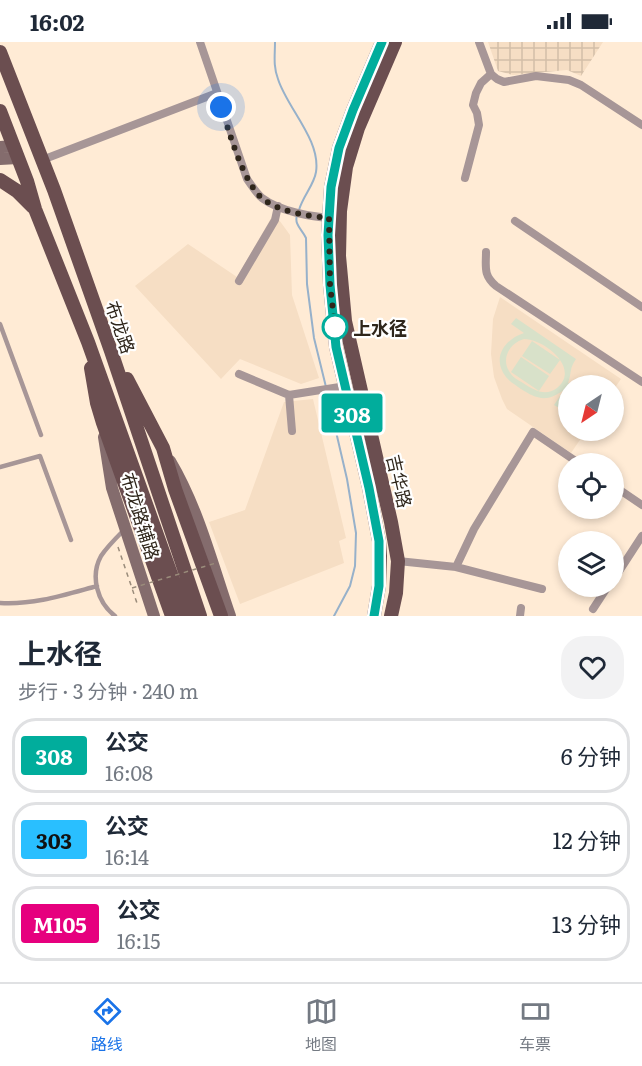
<!DOCTYPE html>
<html lang="zh">
<head>
<meta charset="utf-8">
<style>
  :root { --surface:#fff; --page:#f2f2f3; --text:#1f2937; --muted:#747a83; --line:#e0e1e3; --accent:#1a73e8 }
  body { margin:0; font-family:Literata,"Noto Sans SC",serif; background:var(--page); color:var(--text); height:100vh; display:flex; flex-direction:column; font-size:22px; white-space:nowrap }
  * { box-sizing:border-box; margin:0 }
  p { font-size:20px; color:var(--muted) }
  .icon { flex:none; width:33px; height:33px; fill:none; stroke:currentColor; stroke-width:2; stroke-linecap:round; stroke-linejoin:round }
  .map { position:relative; height:574px; overflow:hidden }
  .drawer { display:flex; flex-direction:column; background:var(--surface); flex:1 }
  .drawer>* { flex:none }
  .badge { padding:0 12px; border-radius:4px; font-size:21px; line-height:39px }
  .needle { width:39px; rotate:215deg }
  .tools { position:absolute; left:558px; top:333px; display:grid; gap:12px }
  .tools a { display:grid; place-items:center; width:66px; height:66px; border-radius:50%; background:var(--surface); box-shadow:0 3px 9px #0003; font-size:30px }
  .you { position:absolute; width:30px; height:30px; margin:-15px; border:4px solid #fff; border-radius:50%; background:#1a73e8; box-shadow:0 0 0 9px #1a73e833 }
  .map>.badge { position:absolute; translate:-50% -50%; box-shadow:0 0 0 3px #fff }
  .round { display:grid; place-items:center; flex:none; width:63px; height:63px; border-radius:24px; background:var(--page) }
  .summary { display:flex; align-items:center; justify-content:space-between; height:102px; padding:0 18px }
  h1 { font-size:28px; font-weight:700; line-height:45px }
  ul { padding:0; list-style:none }
  li { display:flex; align-items:center; gap:18px; height:75px; margin:0 12px 9px; padding:0 6px; border:3px solid var(--line); border-radius:24px }
  li div { flex:1 }
  li b { display:block; font-size:22px }
  li em { font-style:normal }
  li .badge { min-width:66px; font-weight:700; text-align:center }
  .status { display:flex; justify-content:space-between; align-items:center; height:42px; padding:0 30px; background:var(--surface); direction:ltr }
  .status svg { height:16px; fill:currentColor }
  .menu { display:flex; justify-content:space-around; align-items:center; height:84px; border-top:2px solid var(--line); background:var(--surface); font-size:16px; color:var(--muted) }
  .menu a { display:grid; justify-items:center; gap:3px }
  .menu .current { color:var(--accent) }
  .map>svg:first-child { display:block }
</style>
</head>
<body>
<div class="status"><b>16:02</b><svg viewBox="0 0 49 12"><path d="M0 12V9h3v3zM5 12V6h3v6zM10 12V3h3v9zM15 12V0h3v12zM26 1h20v11H26zM47 4h2v5h-2z"/></svg></div>
<div class="map">
<svg width="642" height="574" viewBox="0 0 642 574">
  <defs>
    <pattern id="industrial-grid" width="8" height="8" patternUnits="userSpaceOnUse" patternTransform="scale(1.5)"><rect width="8" height="8" fill="#f6dec4"/><path d="M0 4h8M4 0v8" fill="none" stroke="#d3bea8"/></pattern>
  </defs>
  <rect width="100%" height="100%" fill="#ffebd5"/>
  <!-- built -->
  <path fill="#f6dec4" d="M 274,171 L 290,193 L 292,253 L 319,336 L 301,342 L 240,317 L 221,337 L 135,244 L 188,202 L 237,235 Z
    M 500,255 L 621,337 L 614,347 L 614,344 L 568,344 L 568,388 L 586,389 L 571,411 L 507,367 L 502,357 L 494,335 L 491,312 L 493,277 Z
    M 313,357 L 346,496 L 339,499 L 344,521 L 240,562 L 209,480 L 245,468 L 284,360 Z"/>
  <!-- industrial -->
  <path fill="url(#industrial-grid)" d="M 488,0 L 603,0 L 581,34 L 567,28 L 513,33 L 498,29 Z"/>
  <!-- park -->
  <path fill="#d8e1c9" fill-rule="evenodd" d="M 516,276 L 576,317 C 569,327 572,330 568,341 L 574,343 L 568,344 L 568,366 L 566,370 L 554,363 L 564,348 C 559,351 554,355 547,356 C 537,357 529,352 521,347 C 516,343 510,340 506,335 C 491,316 505,297 524,291 L 511,282 ZM 524,297 C 544,297 581,326 557,346 C 545,355 534,348 523,341 C 518,338 512,335 509,329 C 501,316 510,301 524,297 Z
    M 532,299 L 560,318 L 550,332 L 522,314 Z
    M 521,315 L 549,334 L 539,349 L 511,330 Z"/>
  <g fill="none" stroke-linecap="round" stroke-linejoin="round">
    <!-- stream -->
    <path stroke="#97b1ca" stroke-width="2" d="M 275,0 C 275,13 273,24 278,37 C 287,66 321,98 316,130 C 314,143 303,154 299,168
      M 297,173 C 294,183 302,187 306,196 L 307,242 L 314,296 L 326,345
      M 327,351 L 347,437 L 356,491 L 355,524 L 350,544 L 334,574"/>
    <!-- path -->
    <path stroke="#9a8c7b" stroke-width="1.5" stroke-dasharray="4.5 4.5" stroke-linecap="butt" d="M 118,505 L 138,564"/>
    <!-- lane -->
    <path stroke="#a79697" stroke-width="4.5" d="M 0,282 L 41,393
      M 0,425 L 40,414 L 71,498
      M 0,561 C 34,563 64,553 97,544
      M 115,574 C 97,560 90,534 101,514 C 107,505 115,497 123,489"/>
    <!-- street -->
    <path stroke="#a79697" stroke-width="8" d="M 200,0 L 247,137 C 252,144 256,151 262,156 C 279,169 311,175 332,176
      M 479,0 L 491,32 L 497,37 L 504,40 L 536,34 L 569,38 L 581,43 L 642,83
      M 42,118 L 217,51
      M 465,136 L 479,83 L 477,71 L 473,63 L 476,51 L 481,41 L 491,32
      M 515,179 L 642,265
      M 486,210 C 486,225 483,233 496,244 L 642,340
      M 239,239 L 275,178 L 278,164
      M 239,332 L 289,353 L 346,344
      M 289,353 L 292,389
      M 614,444 L 642,463
      M 398,519 L 456,525 L 542,547
      M 456,525 L 474,487 L 533,390 L 580,422
      M 614,537 L 642,494
      M 593,567 L 608,544
      M 520,574 L 521,566"/>
    <!-- secondary -->
    <path stroke="#846c6d" stroke-width="12" d="M 0,105 L 14,104
      M 0,117 L 18,116
      M 104,395 L 112,446 L 154,574
      M 170,419 C 198,466 212,522 230,574"/>
    <!-- primary -->
    <path stroke="#6b4e50" stroke-width="14" d="M 0,10 L 54,148 L 111,309 L 200,574
      M 0,69 L 27,139 L 35,167 L 88,300 L 186,574
      M 0,138 L 17,149 L 33,165
      M 91,326 L 97,361 L 103,381 L 172,574
      M 127,337 L 163,406 L 175,447 L 221,574
      M 374,574 L 379,544 L 380,514 L 379,499 L 369,446 L 336,305 L 330,243 L 328,193 L 331,145 L 339,106 L 353,68 L 382,0
      M 391,574 L 396,551 L 398,519 L 391,480 L 345,279 L 339,214 L 340,169 L 346,125 L 358,86 L 395,0"/>
    <!-- path-bridge -->
    <path stroke="#9a8c7b" stroke-width="1.5" stroke-dasharray="4.5 4.5" stroke-linecap="butt" d="M 132,546 L 216,521"/>
  </g>
  <g fill="none" stroke-linecap="round" stroke-linejoin="round">
    <!-- line casing -->
    <g stroke="#fff" stroke-width="14">
      <path id="line" d="M 374,574 L 379,544 L 379,499 L 369,446 L 336,305 L 330,243 L 328,193 L 331,145 L 339,106 L 353,68 L 382,0"/>
    </g>
    <!-- line -->
    <use href="#line" stroke="#01ad9c" stroke-width="9"/>
    <!-- walk -->
    <path stroke="#2f261b" stroke-width="6" stroke-dasharray="0 10.8" d="M 221,65 C 229,89 243,141 263,157 C 280,170 308,174 329,176 L 330,243 L 335,285"/>
  </g>
  <!-- markers -->
  <circle fill="#fff" stroke="#01ad9c" stroke-width="3" cx="335" cy="285" r="12"/>
  <g text-anchor="middle" dominant-baseline="central" stroke-width="4.5" stroke-linejoin="round" paint-order="stroke">
    <!-- street labels -->
    <g font-size="18" fill="#2f261b" stroke="#fff">
      <text transform="translate(121 285) rotate(71)">布龙路</text>
      <text transform="translate(400 439) rotate(77)">吉华路</text>
      <text transform="translate(141 474) rotate(73)">布龙路辅路</text>
    </g>
    <!-- stop labels -->
    <g font-size="18" font-weight="bold" fill="#2f261b" stroke="#fff" text-anchor="start">
      <text x="353" y="285">上水径</text>
    </g>
  </g>
</svg>
<div class="tools">
<a><svg class="needle" viewBox="-14 -14 28 28"><path d="M0-13l5 13h-10z" fill="#e53935"/><path d="M0 13l5-13h-10z" fill="#747a83"/></svg></a>
<a><svg class="icon" aria-label="locate" viewBox="0 0 24 24"><circle cx="12" cy="12" r="6"/><path d="M12 2v4M12 18v4M2 12h4M18 12h4"/></svg></a>
<a><svg class="icon" aria-label="layers" viewBox="0 0 24 24"><path d="M12 4l9 5-9 5-9-5zM3 14l9 5 9-5"/></svg></a>
</div>
<div class="you" style="left:221px;top:65px"></div>
<b class="badge" style="left:352px;top:371px;background:#01ad9c;color:#fff">308</b>
</div>
<section class="drawer">
<div class="summary"><div><h1>上水径</h1><p>步行 · 3 分钟 · 240 m</p></div><a class="round"><svg class="icon" aria-label="heart" viewBox="0 0 24 24"><path d="M12 20l-8-8c-3-5 5-10 8-4 3-6 11-1 8 4z"/></svg></a></div>
<ul>
<li><span class="badge" style="background:#01ad9c;color:#fff">308</span><div><b>公交</b><p>16:08</p></div><em>6 分钟</em></li>
<li><span class="badge" style="background:#29bfff;color:#111">303</span><div><b>公交</b><p>16:14</p></div><em>12 分钟</em></li>
<li><span class="badge" style="background:#e6007e;color:#fff">M105</span><div><b>公交</b><p>16:15</p></div><em>13 分钟</em></li>
</ul>
</section>
<nav class="menu">
<a class="current"><svg class="icon" aria-label="directions" viewBox="0 0 24 24"><path d="M12 3l9 9-9 9-9-9zM9 14v-3h6M13 9l2 2-2 2"/></svg>路线</a>
<a><svg class="icon" aria-label="map" viewBox="0 0 24 24"><path d="M3 6l6-2 6 2 6-2v14l-6 2-6-2-6 2zM9 4v14M15 6v14"/></svg>地图</a>
<a><svg class="icon" aria-label="tickets" viewBox="0 0 24 24"><path d="M3 7h18v10H3zM15 7v10"/></svg>车票</a>
</nav>
</body>
</html>
